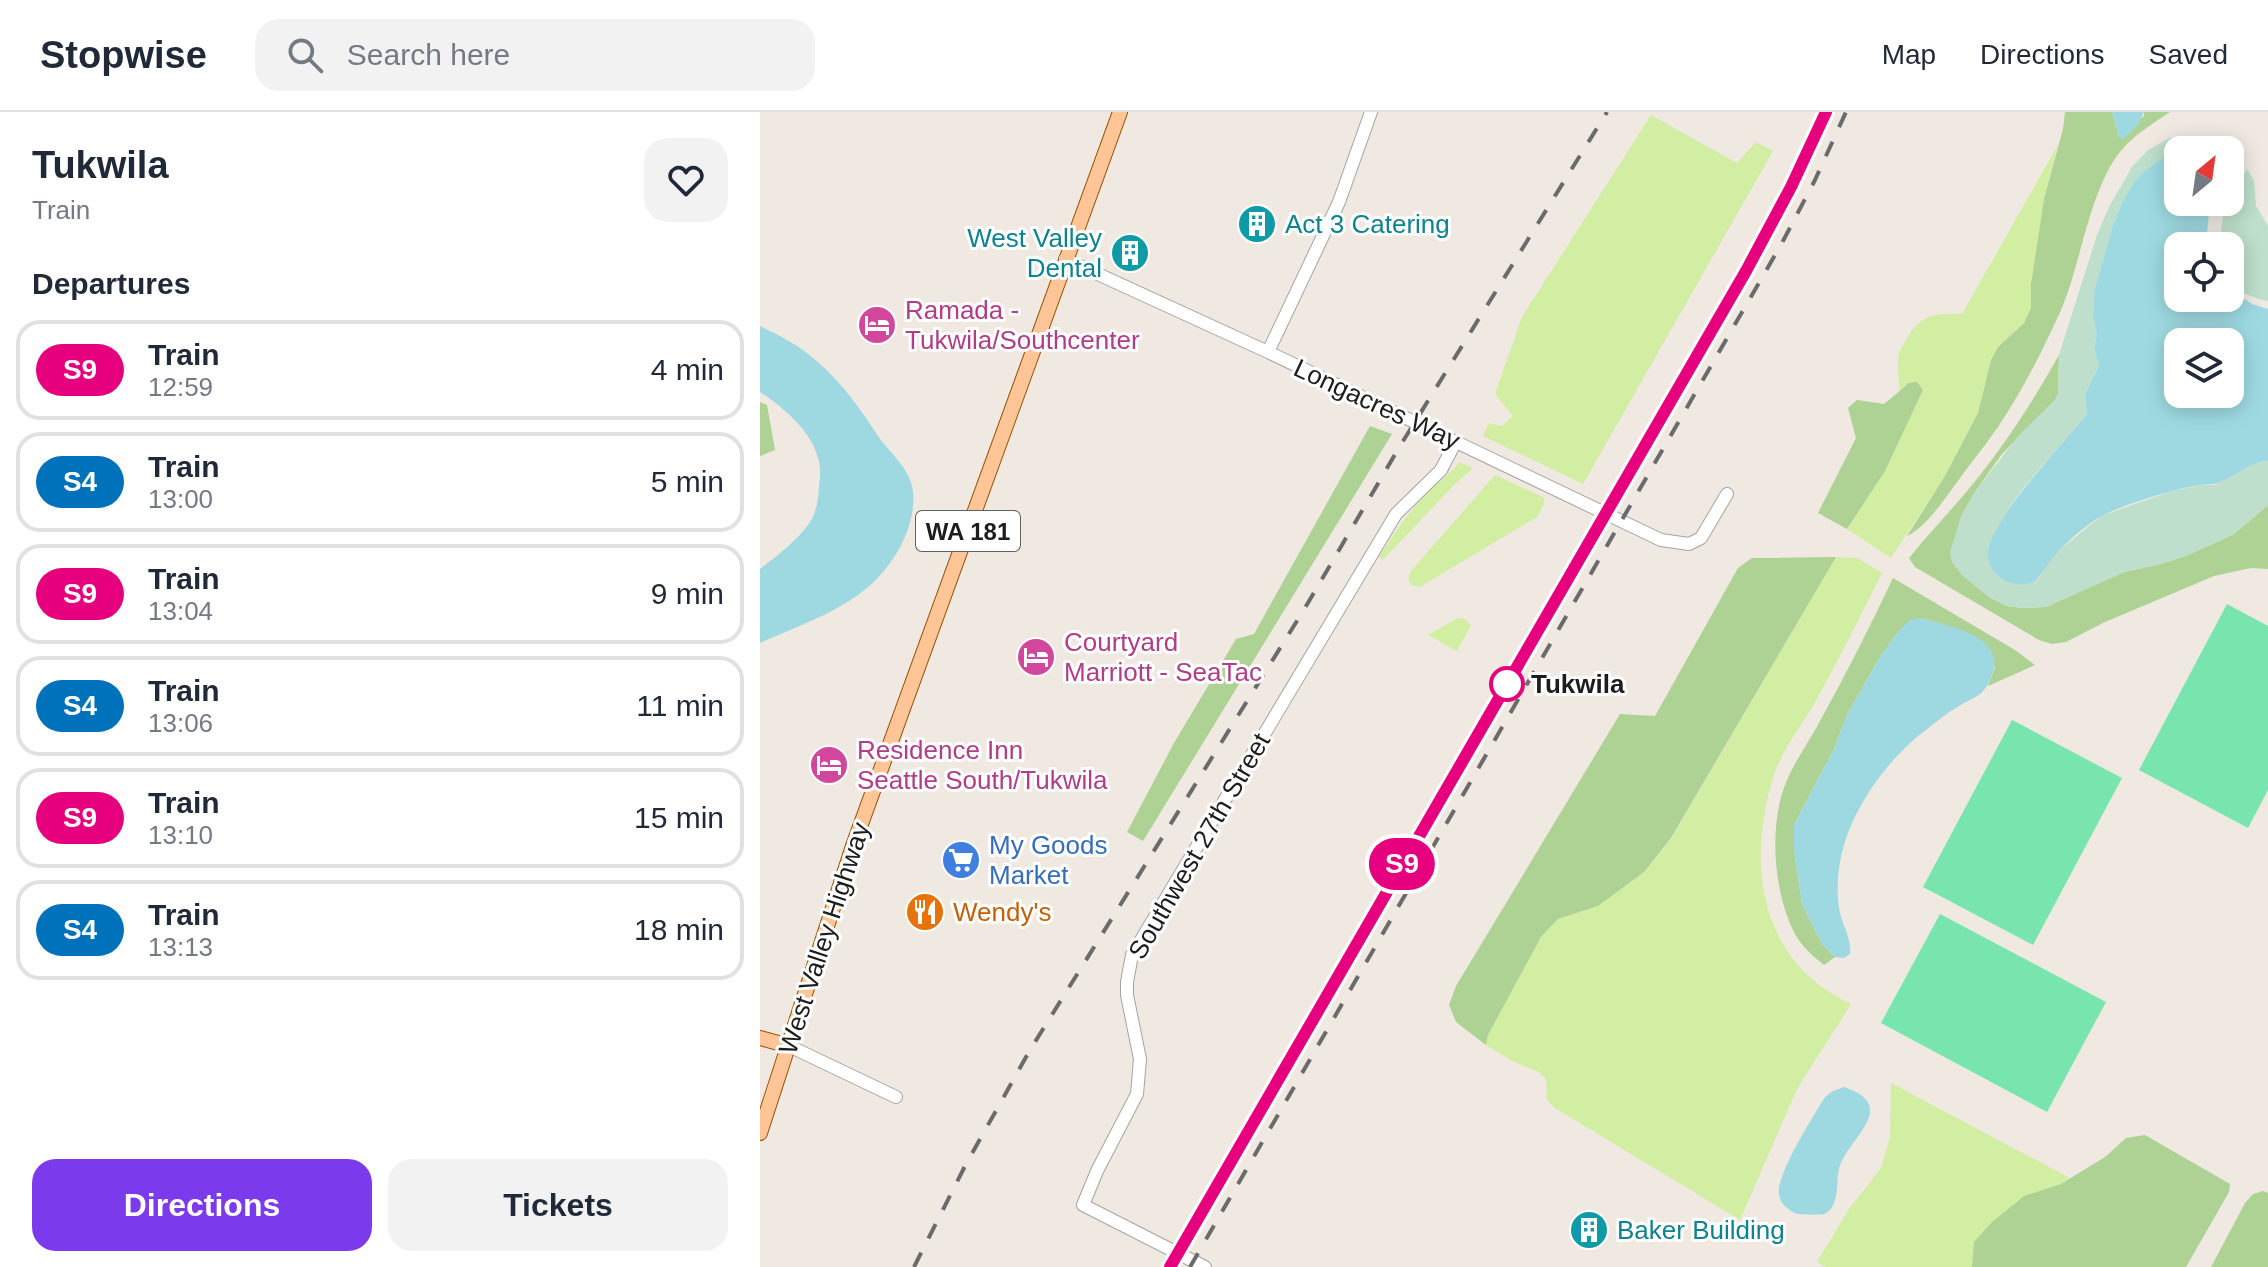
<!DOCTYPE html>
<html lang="en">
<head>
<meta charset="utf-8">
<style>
  :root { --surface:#fff; --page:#f2f2f3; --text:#1f2937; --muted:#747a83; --line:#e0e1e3; --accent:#7c3aed }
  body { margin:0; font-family:Arial,sans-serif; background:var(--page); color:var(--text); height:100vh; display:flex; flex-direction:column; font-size:30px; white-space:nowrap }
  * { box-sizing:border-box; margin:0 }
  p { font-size:26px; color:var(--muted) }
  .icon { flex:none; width:44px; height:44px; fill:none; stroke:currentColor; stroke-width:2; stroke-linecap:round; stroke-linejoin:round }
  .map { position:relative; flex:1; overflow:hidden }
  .details { display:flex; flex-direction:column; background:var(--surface); width:760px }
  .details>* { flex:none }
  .badge { padding:0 16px; border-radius:26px; font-size:28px; line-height:52px }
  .needle { width:52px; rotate:29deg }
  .fabs { position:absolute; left:1404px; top:24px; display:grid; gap:16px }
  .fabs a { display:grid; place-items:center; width:80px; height:80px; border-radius:16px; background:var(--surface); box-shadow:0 4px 20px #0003; font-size:40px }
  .map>.badge { position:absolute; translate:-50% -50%; box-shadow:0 0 0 4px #fff }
  h2 { padding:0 32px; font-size:30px; line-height:72px }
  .round { display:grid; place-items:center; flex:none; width:84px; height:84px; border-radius:24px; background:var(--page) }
  .summary { display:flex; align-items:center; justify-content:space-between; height:136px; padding:0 32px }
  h1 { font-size:38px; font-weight:600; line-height:60px }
  .action { display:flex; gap:16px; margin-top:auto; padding:16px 32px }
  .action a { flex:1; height:92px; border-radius:24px; background:var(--accent); color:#fff; font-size:32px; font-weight:600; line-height:92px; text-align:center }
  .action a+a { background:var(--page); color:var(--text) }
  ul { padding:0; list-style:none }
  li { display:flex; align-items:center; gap:24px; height:100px; margin:0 16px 12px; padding:0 16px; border:4px solid var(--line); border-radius:24px }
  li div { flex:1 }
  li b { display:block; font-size:30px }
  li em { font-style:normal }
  li .badge { min-width:88px; font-weight:700; text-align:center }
  header { display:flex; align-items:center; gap:48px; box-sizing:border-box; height:112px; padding:0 40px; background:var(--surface); border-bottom:2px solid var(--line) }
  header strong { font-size:38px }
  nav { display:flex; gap:44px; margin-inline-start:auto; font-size:28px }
  .search { width:560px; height:72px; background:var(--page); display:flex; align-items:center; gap:20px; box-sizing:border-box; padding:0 28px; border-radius:24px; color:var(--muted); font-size:30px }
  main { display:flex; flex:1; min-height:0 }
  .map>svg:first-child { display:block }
</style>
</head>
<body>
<header>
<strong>Stopwise</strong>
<div class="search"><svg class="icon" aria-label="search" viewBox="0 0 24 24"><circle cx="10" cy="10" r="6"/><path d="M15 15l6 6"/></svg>Search here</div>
<nav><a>Map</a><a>Directions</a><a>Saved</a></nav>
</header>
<main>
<section class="details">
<div class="summary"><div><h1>Tukwila</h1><p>Train</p></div><a class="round"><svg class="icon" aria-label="heart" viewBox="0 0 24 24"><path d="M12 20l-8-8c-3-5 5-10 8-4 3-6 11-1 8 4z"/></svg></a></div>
<h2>Departures</h2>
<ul>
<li><span class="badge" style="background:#e6007e;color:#fff">S9</span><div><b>Train</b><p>12:59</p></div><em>4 min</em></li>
<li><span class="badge" style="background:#0072bc;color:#fff">S4</span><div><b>Train</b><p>13:00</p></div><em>5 min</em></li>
<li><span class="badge" style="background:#e6007e;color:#fff">S9</span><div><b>Train</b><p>13:04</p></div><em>9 min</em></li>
<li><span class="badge" style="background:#0072bc;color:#fff">S4</span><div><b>Train</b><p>13:06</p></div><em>11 min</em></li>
<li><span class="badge" style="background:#e6007e;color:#fff">S9</span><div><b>Train</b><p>13:10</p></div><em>15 min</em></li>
<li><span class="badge" style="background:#0072bc;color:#fff">S4</span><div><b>Train</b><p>13:13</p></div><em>18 min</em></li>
</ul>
<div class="action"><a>Directions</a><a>Tickets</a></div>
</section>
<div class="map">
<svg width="1508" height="1155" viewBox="0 0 1508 1155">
  <rect width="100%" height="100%" fill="#efe9e2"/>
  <!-- grass -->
  <path fill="#d1eea3" d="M 891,3 L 977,51 L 996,30 L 1013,39 L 823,372 L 723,324 L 729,311 L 742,314 L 753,304 L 735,282 L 762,205 Z
    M 1298,33 L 1284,87 L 1271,172 L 1271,196 L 1264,211 L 1238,235 L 1231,248 L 1218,301 L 1185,364 L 1131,446 L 1087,417 L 1125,359 L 1163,278 L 1149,271 L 1140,279 C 1139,269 1137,258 1138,247 C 1138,241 1142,236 1145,230 C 1159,203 1174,201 1202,202 Z
    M 699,350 L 713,356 L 695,372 L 619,452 L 623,447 L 619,445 C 642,408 660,385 694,357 Z
    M 735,363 L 783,385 L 785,390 L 777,405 L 660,475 L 651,473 L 648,466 L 651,459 Z
    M 1076,445 L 1097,446 L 1122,461 C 1100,505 1078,549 1054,592 C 1040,616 1021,639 1013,666 C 986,754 1000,850 1091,892 L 1037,977 L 980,1108 L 795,996 L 787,988 L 786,967 L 779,960 L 752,949 L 726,933 L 728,923 L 781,825 L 798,807 L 838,794 L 884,760 L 911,727 Z
    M 698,506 L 705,507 L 711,513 L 697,539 L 668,523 Z
    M 1131,971 L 1310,1066 L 1214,1130 L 1212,1155 L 1065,1155 L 1057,1150 L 1089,1097 L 1121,1056 L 1130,1025 Z"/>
  <!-- forest -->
  <path fill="#add293" d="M 1305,0 L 1352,0 L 1359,25 L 1384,4 L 1384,0 L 1410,0 C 1395,10 1379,20 1366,33 C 1330,70 1322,150 1301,198 C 1285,233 1268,268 1247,301 C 1233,324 1216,344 1200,366 C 1188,382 1166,416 1147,424 L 1185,364 L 1218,301 L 1231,248 L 1238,235 L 1264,211 L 1271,196 L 1271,172 L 1284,87 L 1303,17 Z
    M 1299,243 L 1298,282 L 1295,288 L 1242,342 L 1215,380 L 1202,402 L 1191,440 L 1192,450 L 1202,463 L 1229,485 L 1247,494 L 1263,496 L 1286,495 L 1364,460 L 1397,453 L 1426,444 L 1474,422 L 1508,393 L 1508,457 L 1491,456 L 1454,464 L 1345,510 L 1306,530 L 1292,532 L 1279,528 L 1155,455 L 1149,446 C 1166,425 1184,406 1202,385 C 1239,342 1271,293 1299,243 Z
    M 1157,270 L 1163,278 L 1125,359 L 1087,417 L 1058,401 L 1096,326 L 1088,296 L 1097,288 L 1124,292 L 1149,271 Z
    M 0,290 L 7,293 L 15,338 L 0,344 Z
    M 610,314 L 632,322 L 383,729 L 367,720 L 414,631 L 476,527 L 494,522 Z
    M 1076,445 L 911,726 L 884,760 L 838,794 L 798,807 L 781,825 L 728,923 L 726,933 L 696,910 L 689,893 L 696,874 L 860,602 L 895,604 L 978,456 L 992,446 Z
    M 1133,466 L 1255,538 L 1275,553 L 1228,574 L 1235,555 L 1204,519 L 1161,506 L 1139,519 L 1120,545 L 1088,601 L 1074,637 L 1034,713 L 1034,738 L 1042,792 L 1062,832 L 1075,845 L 1064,853 C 1053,844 1042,835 1035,822 C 1015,783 1010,727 1021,685 C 1029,656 1047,634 1060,609 C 1086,562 1110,515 1133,466 Z
    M 1385,1023 L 1470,1072 L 1469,1080 L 1426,1155 L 1212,1155 L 1214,1130 L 1231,1111 L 1264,1084 L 1301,1072 L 1345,1045 L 1366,1026 Z
    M 1503,1079 L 1508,1081 L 1508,1155 L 1451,1155 L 1485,1091 L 1493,1082 Z"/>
  <!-- wetland -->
  <path fill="#bddfcb" d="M 1410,26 L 1424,27 L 1446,38 L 1418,38 L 1418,45 L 1405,45 L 1391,54 L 1375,68 L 1364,87 L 1353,113 L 1334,180 L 1333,205 L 1337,223 L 1334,236 L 1339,254 L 1325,282 L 1327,302 C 1295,342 1246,386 1229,436 L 1278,467 L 1295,442 L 1341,404 L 1412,379 L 1441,373 L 1455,373 L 1492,352 L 1508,349 L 1508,393 L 1474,422 L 1426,444 L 1397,453 L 1364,460 L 1286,495 L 1263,496 L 1247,494 L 1229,485 L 1202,463 L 1192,450 L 1190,440 L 1202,402 L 1215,380 L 1260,322 L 1295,288 L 1298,282 L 1299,243 L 1337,123 L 1349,95 L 1372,55 L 1388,38 Z
    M 1487,57 L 1494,68 L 1496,94 L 1508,114 L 1508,189 C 1496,187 1475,180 1470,166 C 1467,158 1470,143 1470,134 L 1459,134 L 1464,99 Z"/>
  <!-- pitch -->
  <path fill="#79e5ae" d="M 1467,492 L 1508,514 L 1508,678 L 1488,716 L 1379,658 Z
    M 1252,608 L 1362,666 L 1273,833 L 1163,775 Z
    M 1180,802 L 1346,890 L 1287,1000 L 1121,911 Z"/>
  <!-- water -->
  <path fill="#9ed9e1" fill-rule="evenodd" d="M 1352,0 L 1384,0 L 1378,13 L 1363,27 L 1359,25 Z
    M 1405,45 L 1418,45 L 1418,90 L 1450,90 L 1447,122 L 1449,134 L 1418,134 L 1418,186 L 1470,186 L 1470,177 L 1492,192 L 1508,197 L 1508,349 C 1489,350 1476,364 1458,371 C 1452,373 1446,372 1440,373 C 1417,376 1354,395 1335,408 C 1318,420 1299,436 1287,454 C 1282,460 1278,469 1270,471 C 1261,474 1249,472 1241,466 C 1235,461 1229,454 1228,446 C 1223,414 1306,329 1327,302 L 1325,282 L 1339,254 L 1334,236 L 1337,223 L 1333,205 L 1334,180 L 1353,113 L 1364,87 L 1375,68 L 1391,54 ZM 1470,230 L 1470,282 L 1418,282 L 1418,230 Z
    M 0,214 C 16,222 33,230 47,241 C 77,264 98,293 118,324 C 129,340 148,355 152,374 C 156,391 151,412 144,427 C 115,490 58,505 0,531 L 0,457 C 18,443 37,429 50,410 C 57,399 58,388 59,375 C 60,366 61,358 59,350 C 53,320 24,296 0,280 Z
    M 1161,506 C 1187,514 1247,523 1232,563 C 1229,571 1226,577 1219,583 C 1212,587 1204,591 1197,595 C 1184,603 1171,614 1158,624 C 1129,649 1108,677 1092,711 C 1080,738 1074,771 1080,801 C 1083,814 1092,828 1090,842 L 1084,846 L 1075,845 L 1062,832 L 1042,792 L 1034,738 L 1034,713 L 1074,637 L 1088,601 L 1120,545 L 1139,519 L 1150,508 Z
    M 1084,975 C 1142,994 1086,1028 1079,1057 C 1076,1069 1080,1096 1064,1102 C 1060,1103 1039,1103 1035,1101 C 1027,1097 1021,1092 1019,1083 C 1015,1064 1054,1003 1065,985 L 1073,979 Z"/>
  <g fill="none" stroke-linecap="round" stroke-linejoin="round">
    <!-- minor casing -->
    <g stroke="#a4a4a4" stroke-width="14">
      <path id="minor" d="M 305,147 L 508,240 L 901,428 L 929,432 L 941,426 L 967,382
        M 508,240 L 579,90 L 611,0
        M 29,934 L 136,985
        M 445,1155 L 323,1093 L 337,1059 L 377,982 L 380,947 L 367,883 L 367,870 L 372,843 L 636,402 L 681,358 L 696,329"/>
    </g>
    <!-- major casing -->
    <g stroke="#965200" stroke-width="16">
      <path id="major" d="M 0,926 L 29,934
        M 0,1021 L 93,734 L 360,0"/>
    </g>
    <!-- minor -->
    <use href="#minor" stroke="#fff" stroke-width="12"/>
    <!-- major -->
    <use href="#major" stroke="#ffc597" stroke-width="14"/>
    <!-- rail -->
    <path stroke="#6b6b6b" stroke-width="4" stroke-dasharray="16 16" stroke-linecap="butt" d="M 154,1155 L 205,1054 L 270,938 L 545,496 L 640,334 L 847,0
      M 410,1155 L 986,159 L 1031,75 L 1066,0
      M 430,1155 L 1022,131 L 1055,68 L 1086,0"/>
  </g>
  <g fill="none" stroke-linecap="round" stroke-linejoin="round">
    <!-- line casing -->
    <g stroke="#fff" stroke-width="18">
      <path id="line" d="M 410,1155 L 986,159 L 1031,75 L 1066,0"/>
    </g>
    <!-- line -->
    <use href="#line" stroke="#e6007e" stroke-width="12"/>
  </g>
  <!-- icons -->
  <defs>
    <g id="building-disc" transform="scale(2)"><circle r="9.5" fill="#0f9aa8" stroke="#fff"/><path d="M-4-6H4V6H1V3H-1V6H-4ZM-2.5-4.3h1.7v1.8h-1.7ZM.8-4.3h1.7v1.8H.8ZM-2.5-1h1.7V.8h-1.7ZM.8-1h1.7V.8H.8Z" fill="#fff"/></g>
    <g id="hotel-disc" transform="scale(2)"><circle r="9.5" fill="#d1479c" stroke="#fff"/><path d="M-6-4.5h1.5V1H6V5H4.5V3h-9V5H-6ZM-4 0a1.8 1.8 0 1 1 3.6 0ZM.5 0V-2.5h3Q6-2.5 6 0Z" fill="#fff"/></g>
    <g id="supermarket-disc" transform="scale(2)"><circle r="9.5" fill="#3f7fe0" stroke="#fff"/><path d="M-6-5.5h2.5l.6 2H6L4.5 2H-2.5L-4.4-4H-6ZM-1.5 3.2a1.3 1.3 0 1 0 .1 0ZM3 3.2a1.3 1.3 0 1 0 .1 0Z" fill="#fff"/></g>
    <g id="restaurant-disc" transform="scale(2)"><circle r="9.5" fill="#e8710a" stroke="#fff"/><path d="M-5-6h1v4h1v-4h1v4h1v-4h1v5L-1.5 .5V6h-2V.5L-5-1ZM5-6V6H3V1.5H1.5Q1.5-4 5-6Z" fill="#fff"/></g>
  </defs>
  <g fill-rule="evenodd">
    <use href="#building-disc" x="497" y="112"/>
    <use href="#building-disc" x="370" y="141"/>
    <use href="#hotel-disc" x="117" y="213"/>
    <use href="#hotel-disc" x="276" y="545"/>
    <use href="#hotel-disc" x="69" y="653"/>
    <use href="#supermarket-disc" x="201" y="748"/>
    <use href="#restaurant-disc" x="165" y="800"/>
    <use href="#building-disc" x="829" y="1118"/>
  </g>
  <!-- markers -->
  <circle fill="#fff" stroke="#e6007e" stroke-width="4" cx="747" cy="572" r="16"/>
  <g text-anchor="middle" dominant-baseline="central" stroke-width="6" stroke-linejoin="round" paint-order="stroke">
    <!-- shield labels -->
    <rect fill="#fff" stroke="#616161" stroke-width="2" x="156" y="399" width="104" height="40" rx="6"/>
    <g font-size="24" font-weight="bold" fill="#1d1d1d">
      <text x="208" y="419">WA 181</text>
    </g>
    <!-- culture labels -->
    <g font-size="26" fill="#0d838f" stroke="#fff" text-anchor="start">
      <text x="525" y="112">Act 3 Catering</text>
      <text x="342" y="126" text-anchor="end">West Valley<tspan x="342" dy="30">Dental</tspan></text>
      <text x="857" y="1118">Baker Building</text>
    </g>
    <!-- hotel labels -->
    <g font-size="26" fill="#b23c85" stroke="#fff" text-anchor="start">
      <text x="145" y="198">Ramada -<tspan x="145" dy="30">Tukwila/Southcenter</tspan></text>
      <text x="304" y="530">Courtyard<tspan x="304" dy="30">Marriott - SeaTac</tspan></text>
      <text x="97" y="638">Residence Inn<tspan x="97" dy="30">Seattle South/Tukwila</tspan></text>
    </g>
    <!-- street labels -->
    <g font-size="26" fill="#1d1d1d" stroke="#fff">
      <text transform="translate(617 292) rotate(25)">Longacres Way</text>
      <text transform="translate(439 734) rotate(-60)">Southwest 27th Street</text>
      <text transform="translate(64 826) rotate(-72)">West Valley Highway</text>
    </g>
    <!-- stop labels -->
    <g font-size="26" font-weight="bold" fill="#1d1d1d" stroke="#fff" text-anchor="start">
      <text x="771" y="572">Tukwila</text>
    </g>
    <!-- shop labels -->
    <g font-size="26" fill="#366cbe" stroke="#fff" text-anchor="start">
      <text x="229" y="733">My Goods<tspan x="229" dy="30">Market</tspan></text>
    </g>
    <!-- food labels -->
    <g font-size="26" fill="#c56008" stroke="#fff" text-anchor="start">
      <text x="193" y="800">Wendy's</text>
    </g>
  </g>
</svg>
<div class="fabs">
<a><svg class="needle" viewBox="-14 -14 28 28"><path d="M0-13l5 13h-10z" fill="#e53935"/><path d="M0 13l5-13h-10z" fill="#747a83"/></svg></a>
<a><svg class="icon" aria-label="locate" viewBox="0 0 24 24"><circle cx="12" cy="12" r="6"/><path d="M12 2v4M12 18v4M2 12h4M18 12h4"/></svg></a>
<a><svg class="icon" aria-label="layers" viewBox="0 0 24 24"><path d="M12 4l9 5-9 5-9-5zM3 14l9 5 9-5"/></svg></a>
</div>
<b class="badge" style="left:642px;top:752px;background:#e6007e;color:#fff">S9</b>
</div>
</main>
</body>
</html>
